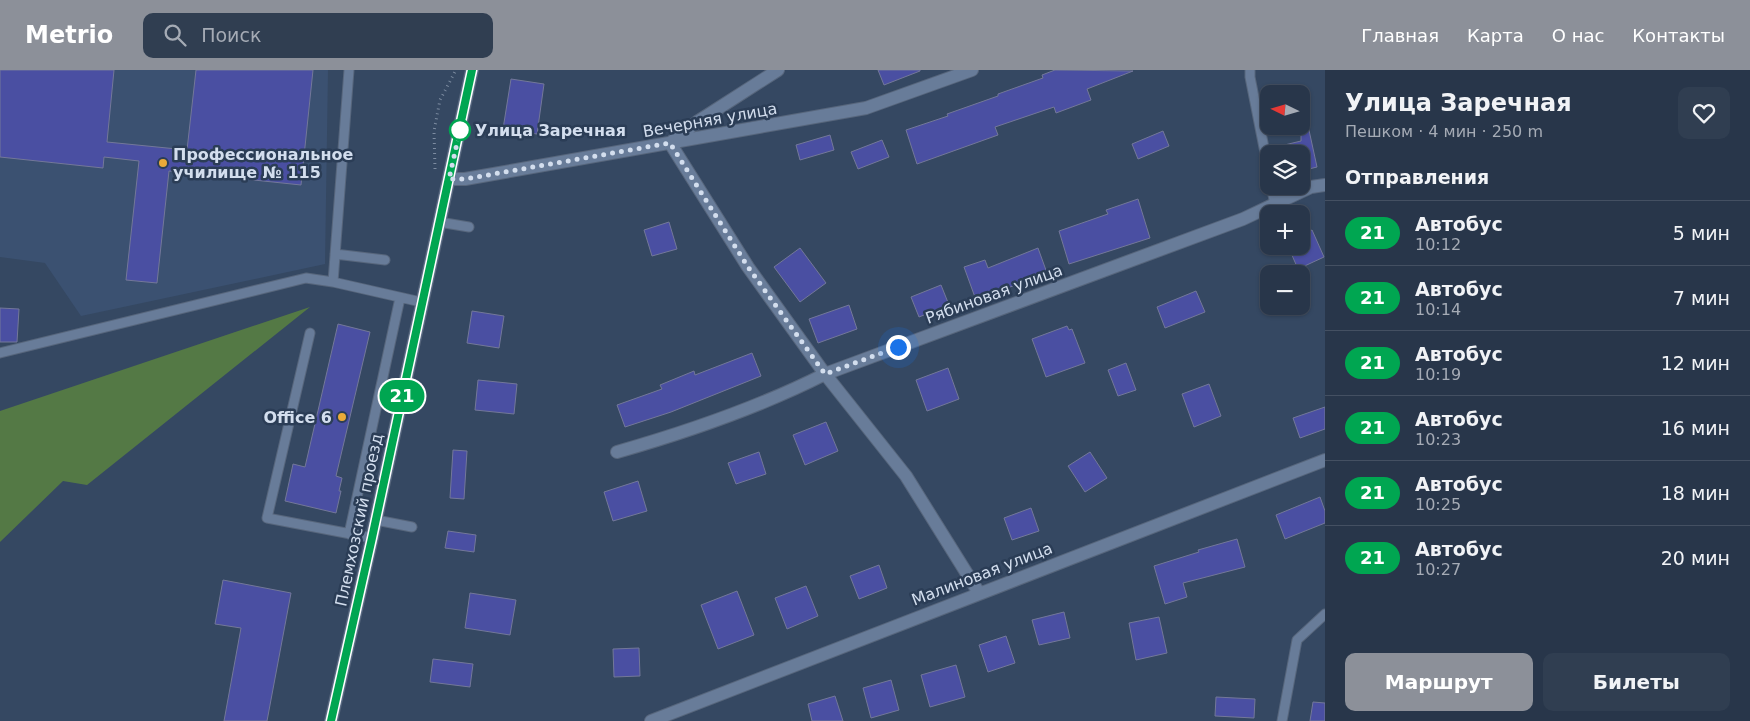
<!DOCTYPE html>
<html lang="ru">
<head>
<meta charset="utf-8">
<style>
  :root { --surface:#28364a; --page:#303e51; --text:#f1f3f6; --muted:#a5abb5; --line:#445062; --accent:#8c9099 }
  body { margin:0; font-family:"DejaVu Sans",sans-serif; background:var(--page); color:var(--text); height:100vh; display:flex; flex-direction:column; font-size:19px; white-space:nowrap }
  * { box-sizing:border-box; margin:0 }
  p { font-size:16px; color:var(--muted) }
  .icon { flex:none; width:28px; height:28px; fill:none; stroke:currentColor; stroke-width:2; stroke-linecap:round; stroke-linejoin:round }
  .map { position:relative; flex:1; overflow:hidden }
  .sheet { display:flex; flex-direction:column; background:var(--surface); width:425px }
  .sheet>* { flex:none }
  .badge { padding:0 10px; border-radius:16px; font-size:18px; line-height:32px }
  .needle { width:32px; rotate:275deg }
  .tools { position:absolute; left:1260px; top:15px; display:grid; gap:10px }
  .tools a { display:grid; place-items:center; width:50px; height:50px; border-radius:10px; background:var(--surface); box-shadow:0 1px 4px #0004,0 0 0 1px var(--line); font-size:25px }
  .you { position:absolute; width:25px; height:25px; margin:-12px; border:4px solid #fff; border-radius:50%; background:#1a73e8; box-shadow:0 0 0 8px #1a73e833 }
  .map>.badge { position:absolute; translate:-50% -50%; box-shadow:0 0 0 2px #fff }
  h2 { padding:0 20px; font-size:19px; line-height:45px }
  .round { display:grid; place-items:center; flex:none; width:52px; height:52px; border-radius:10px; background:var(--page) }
  .summary { display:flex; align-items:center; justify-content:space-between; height:85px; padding:0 20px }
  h1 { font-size:24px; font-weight:700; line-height:38px }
  .cta { display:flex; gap:10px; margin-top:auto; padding:10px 20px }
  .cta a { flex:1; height:58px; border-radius:10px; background:var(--accent); color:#fff; font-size:20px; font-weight:700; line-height:58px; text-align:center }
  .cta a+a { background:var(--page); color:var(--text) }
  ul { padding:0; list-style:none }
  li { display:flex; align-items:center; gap:15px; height:65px; padding:0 20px; border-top:1px solid var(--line) }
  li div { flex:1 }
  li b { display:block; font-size:19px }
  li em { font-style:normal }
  li .badge { min-width:55px; font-weight:700; text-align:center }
  header { display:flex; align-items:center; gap:30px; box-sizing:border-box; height:70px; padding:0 25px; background:var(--accent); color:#fff }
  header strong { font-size:24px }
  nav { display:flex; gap:28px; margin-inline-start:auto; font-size:18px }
  .search { width:350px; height:45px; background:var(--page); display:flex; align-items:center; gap:12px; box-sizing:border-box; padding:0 18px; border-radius:10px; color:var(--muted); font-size:19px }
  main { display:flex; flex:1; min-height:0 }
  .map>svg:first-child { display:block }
</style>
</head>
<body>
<header>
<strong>Metrio</strong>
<div class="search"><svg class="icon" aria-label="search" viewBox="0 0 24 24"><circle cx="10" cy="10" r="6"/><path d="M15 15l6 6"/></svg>Поиск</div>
<nav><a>Главная</a><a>Карта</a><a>О нас</a><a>Контакты</a></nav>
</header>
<main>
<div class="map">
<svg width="1325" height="651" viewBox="0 0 1325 651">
  <rect width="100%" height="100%" fill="#354862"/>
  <!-- built -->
  <path fill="#3b5171" d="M 0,0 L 328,0 L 325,194 L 81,246 L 45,193 L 0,187 Z"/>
  <!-- green -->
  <path fill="#547945" d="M 310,237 L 87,415 L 63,411 L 0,472 L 0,341 Z"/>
  <!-- building -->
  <path fill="#4a4fa2" stroke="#737899" d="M 0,0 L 114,0 L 107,72 L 187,80 L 196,0 L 313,0 L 301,115 L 169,101 L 157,213 L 126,210 L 139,91 L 104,87 L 103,98 L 0,87 Z
    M 878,0 L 920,0 L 920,1 L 884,15 Z
    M 1055,0 L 1133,1 L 1087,19 L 1091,30 L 1056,43 L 1054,37 L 995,57 L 998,65 L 917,94 L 906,60 L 948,46 L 947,44 L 998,26 L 998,24 L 1043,8 L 1042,5 Z
    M 511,9 L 544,14 L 537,64 L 503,59 Z
    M 1301,51 L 1307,51 L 1317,97 L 1301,101 L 1301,84 L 1272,84 L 1272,78 L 1301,71 Z
    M 1163,61 L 1169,76 L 1138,89 L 1132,74 Z
    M 830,65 L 834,80 L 800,90 L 796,75 Z
    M 882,70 L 889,87 L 858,99 L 851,82 Z
    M 1138,129 L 1150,168 L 1069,194 L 1059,161 L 1108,144 L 1106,140 Z
    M 669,152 L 677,179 L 652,186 L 644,160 Z
    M 1312,160 L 1324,187 L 1298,199 L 1288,176 L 1301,176 L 1301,165 Z
    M 800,178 L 826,213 L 800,232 L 774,197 Z
    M 1038,178 L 1047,203 L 976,230 L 964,197 L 985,190 L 988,198 Z
    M 941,215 L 949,235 L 919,247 L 911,227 Z
    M 1196,221 L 1205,242 L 1165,258 L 1157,237 Z
    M 849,235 L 857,259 L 818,273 L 809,249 Z
    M 0,238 L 19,239 L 17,272 L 0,272 Z
    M 472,241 L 504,246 L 499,278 L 467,273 Z
    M 338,254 L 370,262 L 336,406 L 342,408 L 339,421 L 341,421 L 336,443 L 285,431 L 293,394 L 305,397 Z
    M 1067,256 L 1069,260 L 1072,259 L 1085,293 L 1046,307 L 1032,269 Z
    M 752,283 L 761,306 L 671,342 L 625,357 L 617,335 L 662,319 L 660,315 L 694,301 L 695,305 Z
    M 1126,293 L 1136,320 L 1118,326 L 1108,300 Z
    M 948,298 L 959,329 L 927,341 L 916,310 Z
    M 478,310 L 517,314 L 514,344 L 475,340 Z
    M 1209,314 L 1221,346 L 1194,357 L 1182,324 Z
    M 1325,337 L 1325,359 L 1300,368 L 1293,348 Z
    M 826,352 L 838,381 L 805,395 L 793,365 Z
    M 453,380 L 467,381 L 464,429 L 450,428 Z
    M 759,382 L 766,404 L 736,414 L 728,393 Z
    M 1090,382 L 1107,408 L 1085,422 L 1068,396 Z
    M 638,411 L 647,441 L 613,451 L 604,422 Z
    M 1320,427 L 1325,441 L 1325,453 L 1285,469 L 1276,445 Z
    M 1031,438 L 1039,461 L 1012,470 L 1004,448 Z
    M 448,461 L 476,465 L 474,482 L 445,478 Z
    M 1237,469 L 1245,497 L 1183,513 L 1187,527 L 1165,534 L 1154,496 L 1199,482 L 1198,480 Z
    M 879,495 L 887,518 L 859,529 L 850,506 Z
    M 223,510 L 291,523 L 267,651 L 224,651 L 241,558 L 215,554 Z
    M 806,516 L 818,546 L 787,559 L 775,528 Z
    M 737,521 L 754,565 L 718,579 L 701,535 Z
    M 470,523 L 516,530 L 510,565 L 465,558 Z
    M 1064,542 L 1070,568 L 1039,575 L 1032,550 Z
    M 1159,547 L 1167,583 L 1136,590 L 1129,553 Z
    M 1006,566 L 1015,593 L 988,602 L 979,575 Z
    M 639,578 L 640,606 L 614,607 L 613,579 Z
    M 433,589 L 473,594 L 470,617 L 430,612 Z
    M 956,595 L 965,627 L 930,637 L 921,605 Z
    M 891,610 L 899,640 L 871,648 L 863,618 Z
    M 835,626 L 843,651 L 812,651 L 808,634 Z
    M 1216,627 L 1255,629 L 1254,648 L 1215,646 Z
    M 1313,632 L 1325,633 L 1325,651 L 1310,651 Z"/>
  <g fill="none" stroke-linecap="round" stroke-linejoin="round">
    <!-- lane casing -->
    <g stroke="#57667c" stroke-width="11">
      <path id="lane" d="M 349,0 L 333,212 L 421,232
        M 1250,0 L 1250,7 L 1269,103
        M 1271,116 L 1275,134
        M 439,152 L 469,157
        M 335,184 L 385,190
        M 310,263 L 267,448 L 372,468
        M 0,283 L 306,208 L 333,212
        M 376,450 L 412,457
        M 349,464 L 400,228
        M 1282,651 L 1297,570 L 1325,544"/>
    </g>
    <!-- street casing -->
    <g stroke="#57667c" stroke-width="14">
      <path id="street" d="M 778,0 L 697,52 L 670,73 L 748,197 L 825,304 L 906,406 L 979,523
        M 449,109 L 465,109 L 866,38 L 972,0
        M 617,382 C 687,362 760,337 825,304 L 1243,149 L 1311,117 L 1325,115
        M 651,651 L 1325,390"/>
    </g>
    <!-- secondary casing -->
    <g stroke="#57667c" stroke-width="14">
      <path id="secondary" d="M 331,651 L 372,468 L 472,0"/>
    </g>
    <!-- path -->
    <path stroke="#7d8ca1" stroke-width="3" stroke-dasharray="1 4" stroke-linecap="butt" d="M 435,99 L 434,61 L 440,30 L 456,0"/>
    <!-- lane -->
    <use href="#lane" stroke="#687c99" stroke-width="9"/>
    <!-- street -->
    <use href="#street" stroke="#687c99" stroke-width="12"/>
    <!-- secondary -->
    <use href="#secondary" stroke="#687c99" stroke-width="12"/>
  </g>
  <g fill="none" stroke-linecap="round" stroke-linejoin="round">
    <!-- line casing -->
    <g stroke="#fff" stroke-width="11">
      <path id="line" d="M 331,651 L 372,468 L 472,0"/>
    </g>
    <!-- line -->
    <use href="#line" stroke="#00a651" stroke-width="8"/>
    <!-- walk -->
    <path stroke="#d3deee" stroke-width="5" stroke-dasharray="0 9" d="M 460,60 L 449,109 L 465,109 L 670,73 L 748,197 L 825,304 L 898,277"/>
  </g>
  <!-- markers -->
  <circle fill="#fff" stroke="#00a651" stroke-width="2.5" cx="460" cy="60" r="10"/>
  <g fill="#eaaa39" stroke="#2b3d56" stroke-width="2">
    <circle cx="163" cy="93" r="5"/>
    <circle cx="342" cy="347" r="5"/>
  </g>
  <g text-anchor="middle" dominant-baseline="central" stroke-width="5" stroke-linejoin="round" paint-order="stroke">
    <!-- street labels -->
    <g font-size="16" fill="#d3deee" stroke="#2b3d56">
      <text transform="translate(710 50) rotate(-10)">Вечерняя улица</text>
      <text transform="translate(994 224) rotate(-20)">Рябиновая улица</text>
      <text transform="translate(359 450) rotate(-78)">Племхозский проезд</text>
      <text transform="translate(982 504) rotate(-21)">Малиновая улица</text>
    </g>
    <!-- stop labels -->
    <g font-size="16" font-weight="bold" fill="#d3deee" stroke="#2b3d56" text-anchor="start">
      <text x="475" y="60">Улица Заречная</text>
    </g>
    <!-- poi labels -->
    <g font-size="16" font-weight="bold" fill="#d3deee" stroke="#2b3d56" text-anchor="start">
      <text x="173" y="84">Профессиональное<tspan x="173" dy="18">училище № 115</tspan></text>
      <text x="332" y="347" text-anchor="end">Office 6</text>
    </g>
  </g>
</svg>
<div class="tools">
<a><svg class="needle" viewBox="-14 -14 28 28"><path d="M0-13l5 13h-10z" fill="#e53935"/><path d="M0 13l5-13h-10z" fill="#a5abb5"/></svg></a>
<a><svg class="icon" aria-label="layers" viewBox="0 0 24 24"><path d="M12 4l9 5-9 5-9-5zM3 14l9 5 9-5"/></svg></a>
<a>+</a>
<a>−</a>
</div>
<div class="you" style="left:898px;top:277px"></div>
<b class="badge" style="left:402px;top:326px;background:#00a651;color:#fff">21</b>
</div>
<section class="sheet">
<div class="summary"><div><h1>Улица Заречная</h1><p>Пешком · 4 мин · 250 m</p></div><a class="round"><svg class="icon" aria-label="heart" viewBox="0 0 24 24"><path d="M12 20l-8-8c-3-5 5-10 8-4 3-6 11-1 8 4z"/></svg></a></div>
<h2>Отправления</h2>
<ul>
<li><span class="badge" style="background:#00a651;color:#fff">21</span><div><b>Автобус</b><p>10:12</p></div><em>5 мин</em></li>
<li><span class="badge" style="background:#00a651;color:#fff">21</span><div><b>Автобус</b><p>10:14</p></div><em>7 мин</em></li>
<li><span class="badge" style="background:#00a651;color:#fff">21</span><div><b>Автобус</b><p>10:19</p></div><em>12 мин</em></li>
<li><span class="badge" style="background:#00a651;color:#fff">21</span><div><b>Автобус</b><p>10:23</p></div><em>16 мин</em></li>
<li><span class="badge" style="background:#00a651;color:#fff">21</span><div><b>Автобус</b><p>10:25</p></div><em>18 мин</em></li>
<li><span class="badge" style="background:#00a651;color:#fff">21</span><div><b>Автобус</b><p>10:27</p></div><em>20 мин</em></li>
</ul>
<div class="cta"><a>Маршрут</a><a>Билеты</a></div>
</section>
</main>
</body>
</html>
